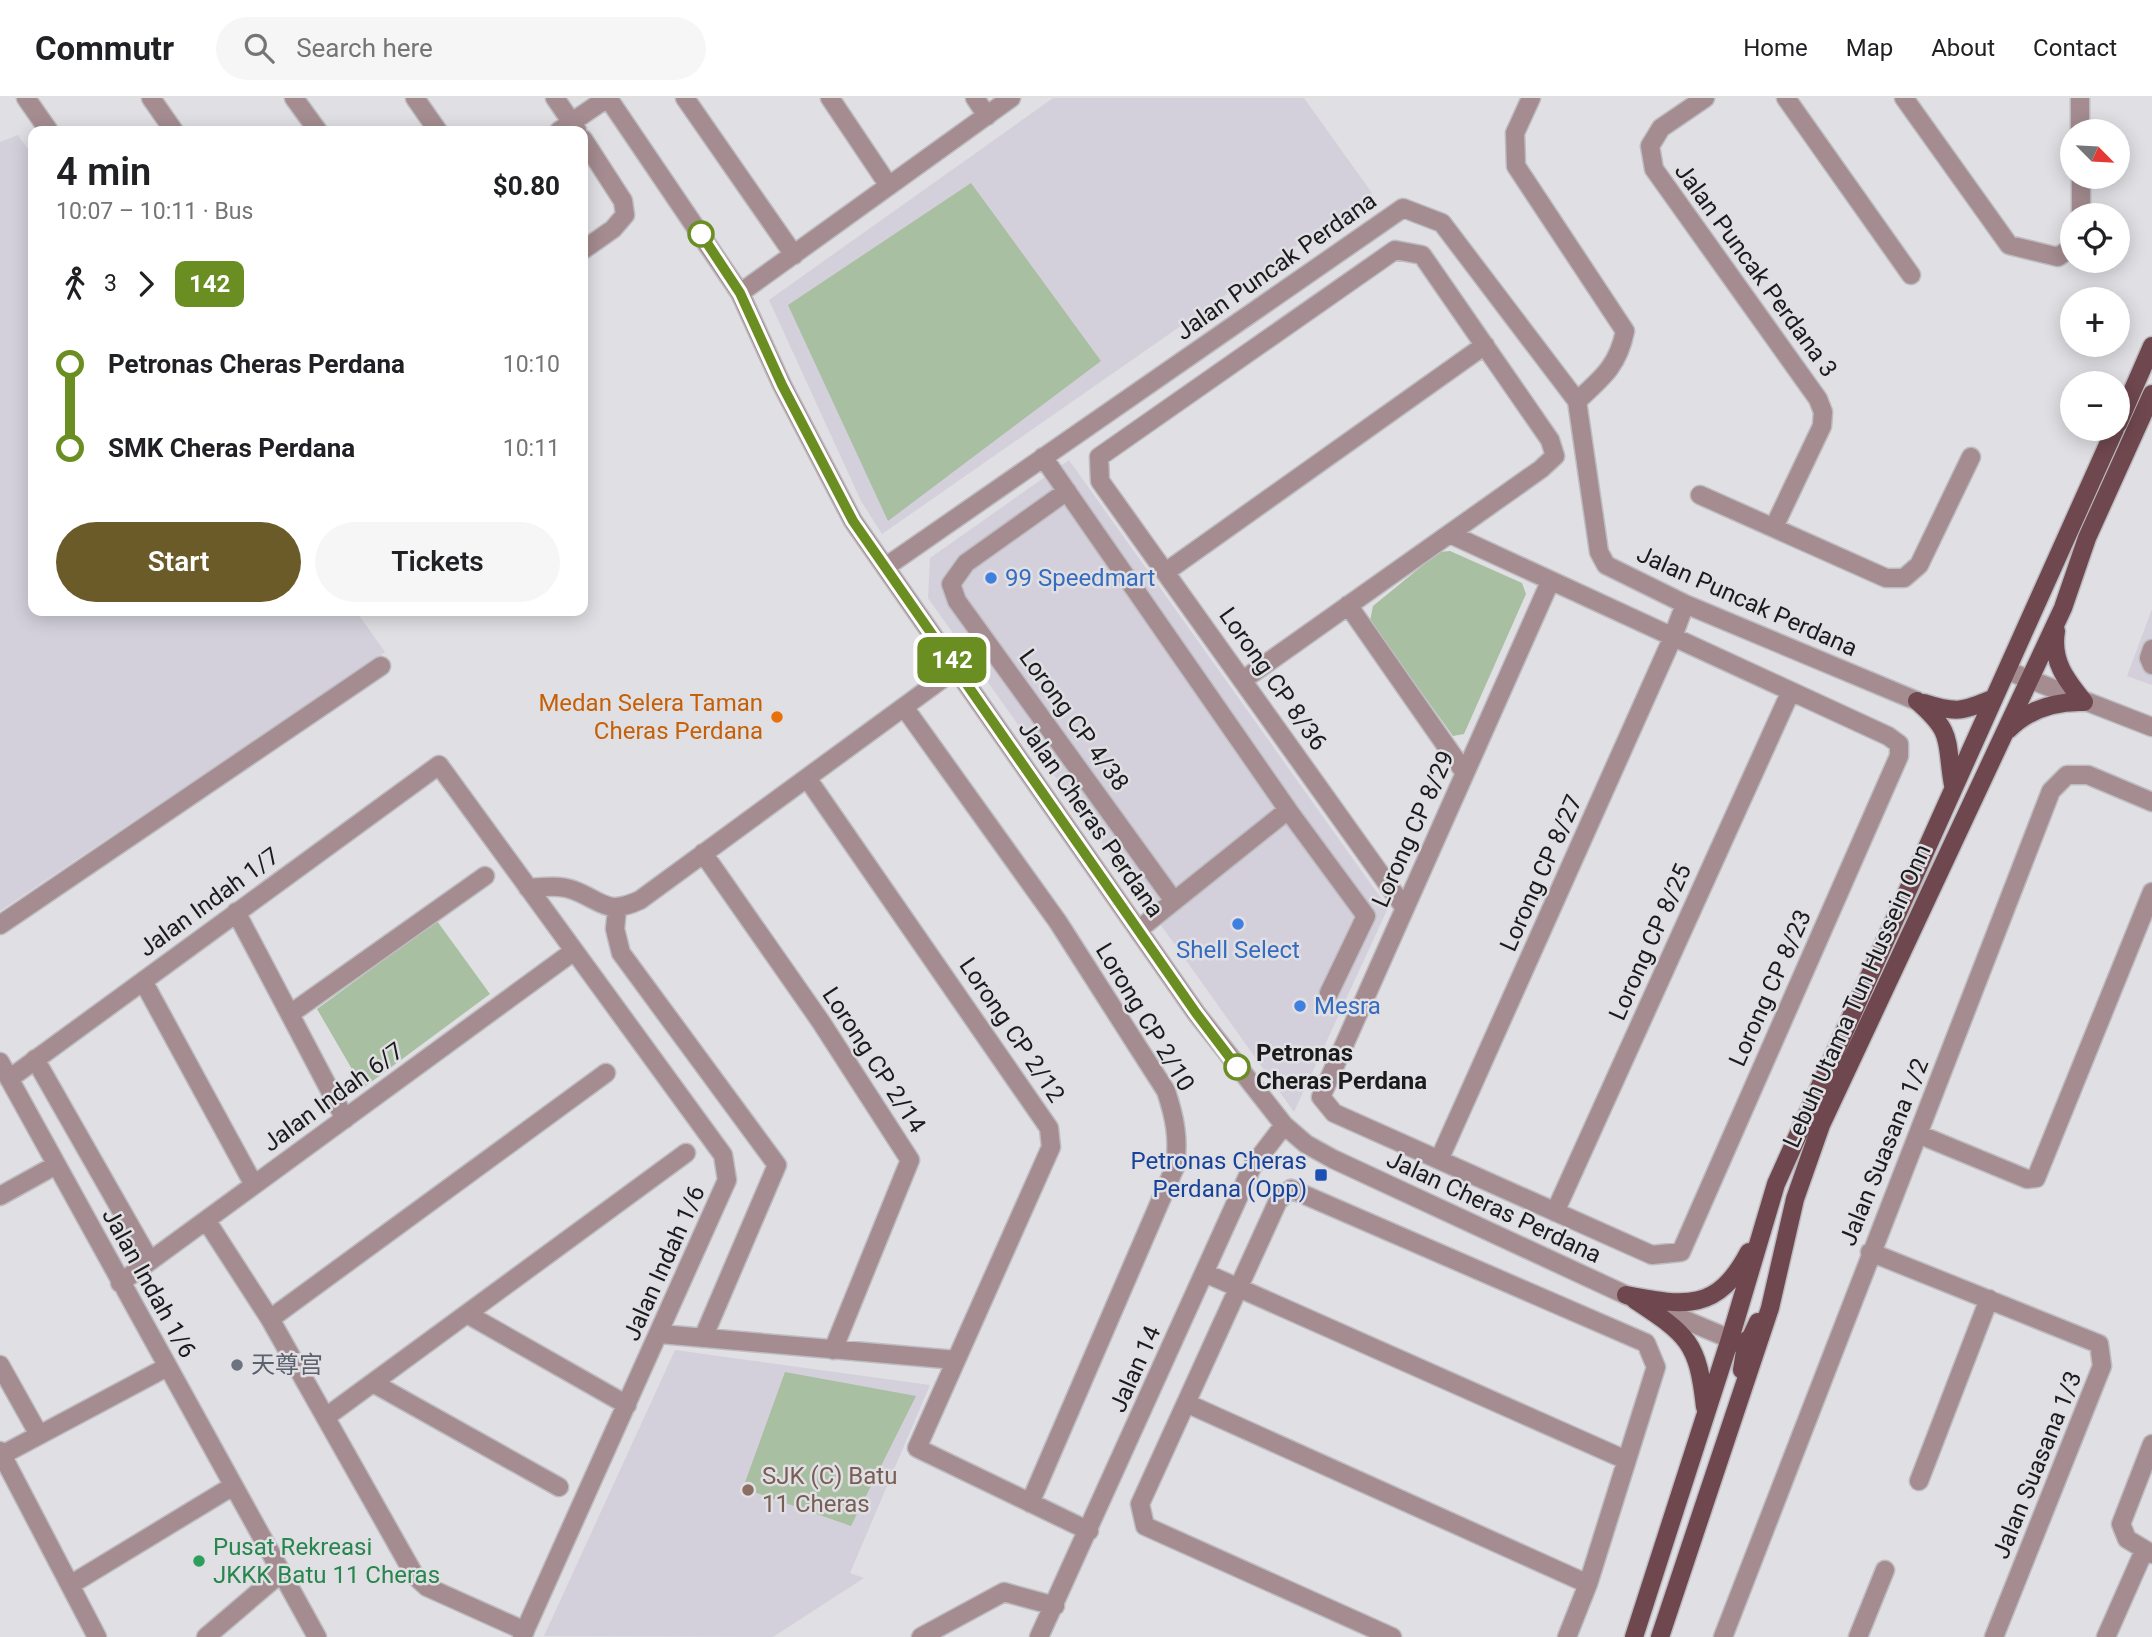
<!DOCTYPE html>
<html lang="en">
<head>
<meta charset="utf-8">
<style>
  :root { --surface:#fff; --page:#f6f6f6; --text:#202124; --muted:#757577; --line:#e0e0e0; --accent:#6b5b28 }
  body { margin:0; font-family:Roboto,"Noto Sans SC",sans-serif; background:var(--page); color:var(--text); height:100vh; display:flex; flex-direction:column; font-size:26px; white-space:nowrap }
  * { box-sizing:border-box; margin:0 }
  p { font-size:23px; color:var(--muted) }
  .icon { flex:none; width:38px; height:38px; fill:none; stroke:currentColor; stroke-width:2; stroke-linecap:round; stroke-linejoin:round }
  .map { position:relative; flex:1; overflow:hidden }
  .details { position:absolute; left:28px; top:28px; width:560px; height:490px; display:flex; flex-direction:column; background:var(--surface); border-radius:14px; box-shadow:0 4px 18px #0003 }
  .details>* { flex:none }
  .badge { padding:0 14px; border-radius:10px; font-size:24px; line-height:46px }
  .needle { width:46px; rotate:114deg }
  .buttons { position:absolute; left:2060px; top:21px; display:grid; gap:14px }
  .buttons a { display:grid; place-items:center; width:70px; height:70px; border-radius:50%; background:var(--surface); box-shadow:0 4px 18px #0003; font-size:35px }
  .map>.badge { position:absolute; translate:-50% -50%; box-shadow:0 0 0 4px #fff }
  .legs { display:flex; align-items:center; gap:10px; height:77px; padding:0 28px; font-size:23px }
  .legs p { margin-inline-start:auto }
  .summary { display:flex; align-items:center; justify-content:space-between; height:119px; padding:0 28px }
  h1 { font-size:38px; font-weight:600; line-height:52px }
  .action { display:flex; gap:14px; margin-top:auto; padding:14px 28px }
  .action a { flex:1; height:80px; border-radius:42px; background:var(--accent); color:#fff; font-size:28px; font-weight:600; line-height:80px; text-align:center }
  .action a+a { background:var(--page); color:var(--text) }
  ul { padding:0 28px; list-style:none }
  li { display:flex; align-items:center; gap:24px; height:84px; font-size:26px }
  li i { display:grid; place-items:center; width:10px; height:100%; margin:0 9px; background:currentColor }
  li i::after { content:''; width:18px; height:18px; margin:-9px; border:5px solid; border-radius:50%; background:var(--surface) }
  li p { margin-inline-start:auto }
  li:first-child i { background:linear-gradient(#0000 50%,currentColor 0) }
  li:last-child i { background:linear-gradient(currentColor 50%,#0000 0) }
  header { display:flex; align-items:center; gap:42px; box-sizing:border-box; height:98px; padding:0 35px; background:var(--surface); border-bottom:2px solid var(--line) }
  header strong { font-size:33px }
  nav { display:flex; gap:38px; margin-inline-start:auto; font-size:24px }
  .search { width:490px; height:63px; background:var(--page); display:flex; align-items:center; gap:18px; box-sizing:border-box; padding:0 24px; border-radius:38px; color:var(--muted); font-size:26px }
  .map>svg:first-child { display:block }
</style>
</head>
<body>
<header>
<strong>Commutr</strong>
<div class="search"><svg class="icon" aria-label="search" viewBox="0 0 24 24"><circle cx="10" cy="10" r="6"/><path d="M15 15l6 6"/></svg>Search here</div>
<nav><a>Home</a><a>Map</a><a>About</a><a>Contact</a></nav>
</header>
<div class="map">
<svg width="2152" height="1539" viewBox="0 0 2152 1539">
  <rect width="100%" height="100%" fill="#e0dfe4"/>
  <!-- built -->
  <path fill="#d3d0db" d="M 1053,0 L 1304,0 L 1372,95 L 882,436 L 861,403 L 769,202 Z
    M 18,37 L 33,58 L 33,513 L 356,513 L 385,554 L 0,813 L 0,44 Z
    M 1069,362 L 1388,810 L 1294,1014 L 928,500 L 930,460 Z
    M 2152,511 L 2152,587 L 2127,578 Z
    M 675,1252 L 930,1287 L 850,1475 L 864,1480 L 773,1539 L 544,1538 Z"/>
  <!-- green -->
  <path fill="#a8bfa1" d="M 971,85 L 1101,263 L 888,423 L 788,207 Z
    M 1450,453 L 1522,485 L 1526,496 L 1464,636 L 1453,638 L 1370,523 L 1373,508 L 1439,454 Z
    M 437,823 L 490,896 L 363,990 L 317,911 Z
    M 785,1274 L 916,1298 L 851,1428 L 743,1390 Z"/>
  <g fill="none" stroke-linecap="round" stroke-linejoin="round">
    <!-- minor casing -->
    <g stroke="#bdbcc0" stroke-width="21">
      <path id="minor" d="M 26,0 L 49,33
        M 151,0 L 174,33
        M 294,0 L 318,33
        M 415,0 L 438,33
        M 555,0 L 577,32
        M 608,0 L 740,195 L 782,287 L 853,423 L 1196,915 L 1284,1027 L 1306,1046 L 1333,1061 L 1626,1197 L 1742,1246
        M 685,0 L 794,157
        M 830,0 L 889,88
        M 975,0 L 987,18
        M 1531,0 L 1515,35 L 1516,68 L 1625,233 C 1618,268 1602,280 1577,303
        M 1705,0 L 1661,30 L 1650,48 L 1654,71 L 1818,301 L 1823,314 L 1822,328 L 1774,429
        M 1786,0 L 1911,177
        M 1904,0 L 2009,147 L 2058,159 L 2072,149
        M 2080,0 L 2080,33
        M 559,33 L 607,0
        M 583,41 L 623,103 L 625,117 L 613,131 L 583,152
        M 2081,79 L 2081,117
        M 740,195 L 1011,0
        M 1043,359 L 1288,712 L 1366,818 L 1329,895
        M 1067,393 L 966,465 L 951,486 L 957,503 L 1174,803
        M 1700,397 L 1886,480 L 1904,480 L 1919,467 L 1971,359
        M 1450,436 L 1888,638 L 1899,646 L 1899,658 L 1681,1154 L 1652,1157 L 1334,1015 L 1321,999 L 1550,484
        M 887,468 L 1403,110 L 1442,125 L 1577,303 L 1599,454 L 1606,467 L 1685,506 L 1917,603
        M 1167,473 L 1485,247
        M 1348,507 L 1465,675
        M 2152,551 L 2149,560 L 2152,567
        M 2008,573 L 2152,629
        M 1243,582 L 1541,371 L 1555,358 L 1550,342 L 1422,157 L 1395,152 L 1099,359 L 1100,383 L 1404,809
        M 904,609 L 1058,824 L 1166,993 C 1175,1020 1179,1041 1175,1069 L 1030,1405
        M 807,680 L 1049,1030 L 1051,1049 L 917,1350 L 1089,1433
        M 703,755 L 821,924 L 910,1062 L 833,1252
        M 528,790 C 543,789 559,787 573,792 C 603,803 606,818 640,802 L 957,570
        M 617,811 L 615,831 L 621,855 L 777,1067 L 703,1240
        M 236,814 L 345,1021
        M 0,827 L 381,568
        M 1138,832 L 1288,712
        M 143,883 L 254,1087
        M 290,916 L 485,778
        M 35,961 L 150,1163
        M 0,964 L 317,1539
        M 9,981 L 439,667 L 723,1057 L 727,1082 L 522,1539
        M 1918,1036 L 2027,1081 L 2036,1080 L 2152,794
        M 1439,1062 L 1672,541 L 1685,506
        M 0,1098 L 56,1067
        M 1555,1114 L 1790,595
        M 206,1122 L 270,1221 L 415,1478 L 427,1489 L 525,1533
        M 1870,1154 L 2099,1246 L 2102,1268 L 1994,1539
        M 1205,1175 L 1626,1362
        M 120,1185 L 574,853
        M 467,1216 L 627,1307
        M 270,1221 L 606,975
        M 660,1236 L 956,1262
        M 0,1267 L 38,1335
        M 373,1285 L 559,1389
        M 1186,1305 L 1588,1486
        M 326,1319 L 686,1055
        M 2152,1346 L 2121,1426 L 2127,1441 L 2152,1456
        M 0,1353 L 97,1539
        M 0,1358 L 167,1269
        M 1919,1383 L 1989,1201
        M 70,1487 L 233,1388
        M 206,1539 L 281,1475
        M 921,1539 L 1004,1494 L 1055,1508
        M 1039,1539 L 1252,1069 L 1284,1027
        M 1392,1539 L 1145,1428 L 1140,1406 L 1278,1103 L 1291,1091 L 1646,1245 L 1656,1269 L 1588,1486 L 1567,1539
        M 1723,1539 L 2051,693 L 2067,677 L 2088,677 L 2152,704
        M 1858,1539 L 1885,1472
        M 2106,1539 L 2144,1453"/>
    </g>
    <!-- major casing -->
    <g stroke="#bdbcc0" stroke-width="21">
      <path id="major" d="M 2118,326 L 2152,248
        M 2056,533 C 2051,563 2066,582 2084,604
        M 1917,603 C 1955,636 1945,642 1953,687
        M 1924,605 C 1955,615 1962,614 1992,601
        M 2008,632 C 2029,611 2055,603 2084,604
        M 1626,1197 C 1684,1208 1717,1215 1749,1154
        M 1635,1202 C 1688,1237 1698,1244 1705,1309
        M 1742,1272 L 1745,1253 L 1742,1246 L 1751,1239 L 1758,1224
        M 1634,1539 L 1730,1241 L 1776,1086 L 2115,331
        M 1660,1539 L 1770,1210 L 1795,1101 L 1821,1027 L 2063,510 L 2087,440 L 2152,296"/>
    </g>
    <!-- minor -->
    <use href="#minor" stroke="#a48c90" stroke-width="18"/>
    <!-- major -->
    <use href="#major" stroke="#6f474f" stroke-width="18"/>
  </g>
  <g fill="none" stroke-linecap="round" stroke-linejoin="round">
    <!-- line-1 casing -->
    <g stroke="#fff" stroke-width="16">
      <path id="line-1" d="M 701,136 L 740,195 L 782,287 L 853,423 L 1196,915 L 1237,969"/>
    </g>
    <!-- line-1 -->
    <use href="#line-1" stroke="#6b8e23" stroke-width="10"/>
  </g>
  <!-- markers -->
  <g fill="#fff" stroke="#6b8e23" stroke-width="3.5">
    <circle cx="701" cy="136" r="12"/>
    <circle cx="1237" cy="969" r="12"/>
  </g>
  <g fill="#3f7fe0" stroke="#e0dfe4" stroke-width="2.5">
    <circle cx="991" cy="480" r="7"/>
    <circle cx="1238" cy="826" r="7"/>
    <circle cx="1300" cy="908" r="7"/>
  </g>
  <circle fill="#e8710a" stroke="#e0dfe4" stroke-width="2.5" cx="777" cy="619" r="7"/>
  <rect fill="#1a4fb4" stroke="#e0dfe4" stroke-width="2.5" x="1314" y="1070" width="14" height="14" rx="3.5"/>
  <circle fill="#6b7280" stroke="#e0dfe4" stroke-width="2.5" cx="237" cy="1267" r="7"/>
  <circle fill="#8d6e63" stroke="#e0dfe4" stroke-width="2.5" cx="748" cy="1392" r="7"/>
  <circle fill="#2e9e5b" stroke="#e0dfe4" stroke-width="2.5" cx="199" cy="1463" r="7"/>
  <g text-anchor="middle" dominant-baseline="central" stroke-width="5" stroke-linejoin="round" paint-order="stroke">
    <!-- street labels -->
    <g font-size="24" fill="#1b1b1c" stroke="#e0dfe4">
      <text transform="translate(1276 168) rotate(-35)">Jalan Puncak Perdana</text>
      <text transform="translate(1756 172) rotate(54)">Jalan Puncak Perdana 3</text>
      <text transform="translate(1747 503) rotate(24)">Jalan Puncak Perdana</text>
      <text transform="translate(1273 581) rotate(55)">Lorong CP 8/36</text>
      <text transform="translate(1074 622) rotate(54)">Lorong CP 4/38</text>
      <text transform="translate(1091 721) rotate(55)">Jalan Cheras Perdana</text>
      <text transform="translate(1413 731) rotate(-66)">Lorong CP 8/29</text>
      <text transform="translate(1541 775) rotate(-66)">Lorong CP 8/27</text>
      <text transform="translate(209 804) rotate(-36)">Jalan Indah 1/7</text>
      <text transform="translate(1650 844) rotate(-66)">Lorong CP 8/25</text>
      <text transform="translate(1770 890) rotate(-66)">Lorong CP 8/23</text>
      <text transform="translate(1857 898) rotate(-66)">Lebuh Utama Tun Hussein Onn</text>
      <text transform="translate(1145 919) rotate(59)">Lorong CP 2/10</text>
      <text transform="translate(1012 932) rotate(56)">Lorong CP 2/12</text>
      <text transform="translate(874 962) rotate(57)">Lorong CP 2/14</text>
      <text transform="translate(333 999) rotate(-36)">Jalan Indah 6/7</text>
      <text transform="translate(1884 1054) rotate(-68)">Jalan Suasana 1/2</text>
      <text transform="translate(1494 1109) rotate(25)">Jalan Cheras Perdana</text>
      <text transform="translate(664 1165) rotate(-66)">Jalan Indah 1/6</text>
      <text transform="translate(149 1185) rotate(61)">Jalan Indah 1/6</text>
      <text transform="translate(1135 1271) rotate(-66)">Jalan 14</text>
      <text transform="translate(2037 1367) rotate(-68)">Jalan Suasana 1/3</text>
    </g>
    <!-- shop labels -->
    <g font-size="24" fill="#366cbe" stroke="#e0dfe4" text-anchor="start">
      <text x="1005" y="480">99 Speedmart</text>
      <text x="1238" y="852" text-anchor="middle">Shell Select</text>
      <text x="1314" y="908">Mesra</text>
    </g>
    <!-- food labels -->
    <g font-size="24" fill="#c56008" stroke="#e0dfe4" text-anchor="end">
      <text x="763" y="605">Medan Selera Taman<tspan x="763" dy="28">Cheras Perdana</tspan></text>
    </g>
    <!-- stop labels -->
    <g font-size="24" font-weight="bold" fill="#1b1b1c" stroke="#e0dfe4" text-anchor="start">
      <text x="1256" y="955">Petronas<tspan x="1256" dy="28">Cheras Perdana</tspan></text>
    </g>
    <!-- transit labels -->
    <g font-size="24" fill="#164399" stroke="#e0dfe4" text-anchor="end">
      <text x="1307" y="1063">Petronas Cheras<tspan x="1307" dy="28">Perdana (Opp)</tspan></text>
    </g>
    <!-- worship labels -->
    <g font-size="24" fill="#5b616d" stroke="#e0dfe4" text-anchor="start">
      <text x="251" y="1267">天尊宫</text>
    </g>
    <!-- education labels -->
    <g font-size="24" fill="#785e54" stroke="#e0dfe4" text-anchor="start">
      <text x="762" y="1378">SJK (C) Batu<tspan x="762" dy="28">11 Cheras</tspan></text>
    </g>
    <!-- leisure labels -->
    <g font-size="24" fill="#27864d" stroke="#e0dfe4" text-anchor="start">
      <text x="213" y="1449">Pusat Rekreasi<tspan x="213" dy="28">JKKK Batu 11 Cheras</tspan></text>
    </g>
  </g>
</svg>
<div class="buttons">
<a><svg class="needle" viewBox="-14 -14 28 28"><path d="M0-13l5 13h-10z" fill="#e53935"/><path d="M0 13l5-13h-10z" fill="#757577"/></svg></a>
<a><svg class="icon" aria-label="locate" viewBox="0 0 24 24"><circle cx="12" cy="12" r="6"/><path d="M12 2v4M12 18v4M2 12h4M18 12h4"/></svg></a>
<a>+</a>
<a>−</a>
</div>
<b class="badge" style="left:952px;top:562px;background:#6b8e23;color:#fff">142</b>
<section class="details">
<div class="summary"><div><h1>4 min</h1><p>10:07 – 10:11 · Bus</p></div><b>$0.80</b></div>
<div class="legs"><svg class="icon" aria-label="walk" viewBox="0 0 24 24"><circle cx="13" cy="4" r="2"/><path d="M13 8l-2 6 4 7M11 14l-3 7M7 12l3-4h3l4 4"/></svg>3<svg class="icon" aria-label="forward" viewBox="0 0 24 24"><path d="M9 5l7 7-7 7"/></svg><b class="badge" style="background:#6b8e23;color:#fff">142</b></div>
<ul>
<li><i style="color:#6b8e23"></i><b>Petronas Cheras Perdana</b><p>10:10</p></li>
<li><i style="color:#6b8e23"></i><b>SMK Cheras Perdana</b><p>10:11</p></li>
</ul>
<div class="action"><a>Start</a><a>Tickets</a></div>
</section>
</div>
</body>
</html>
